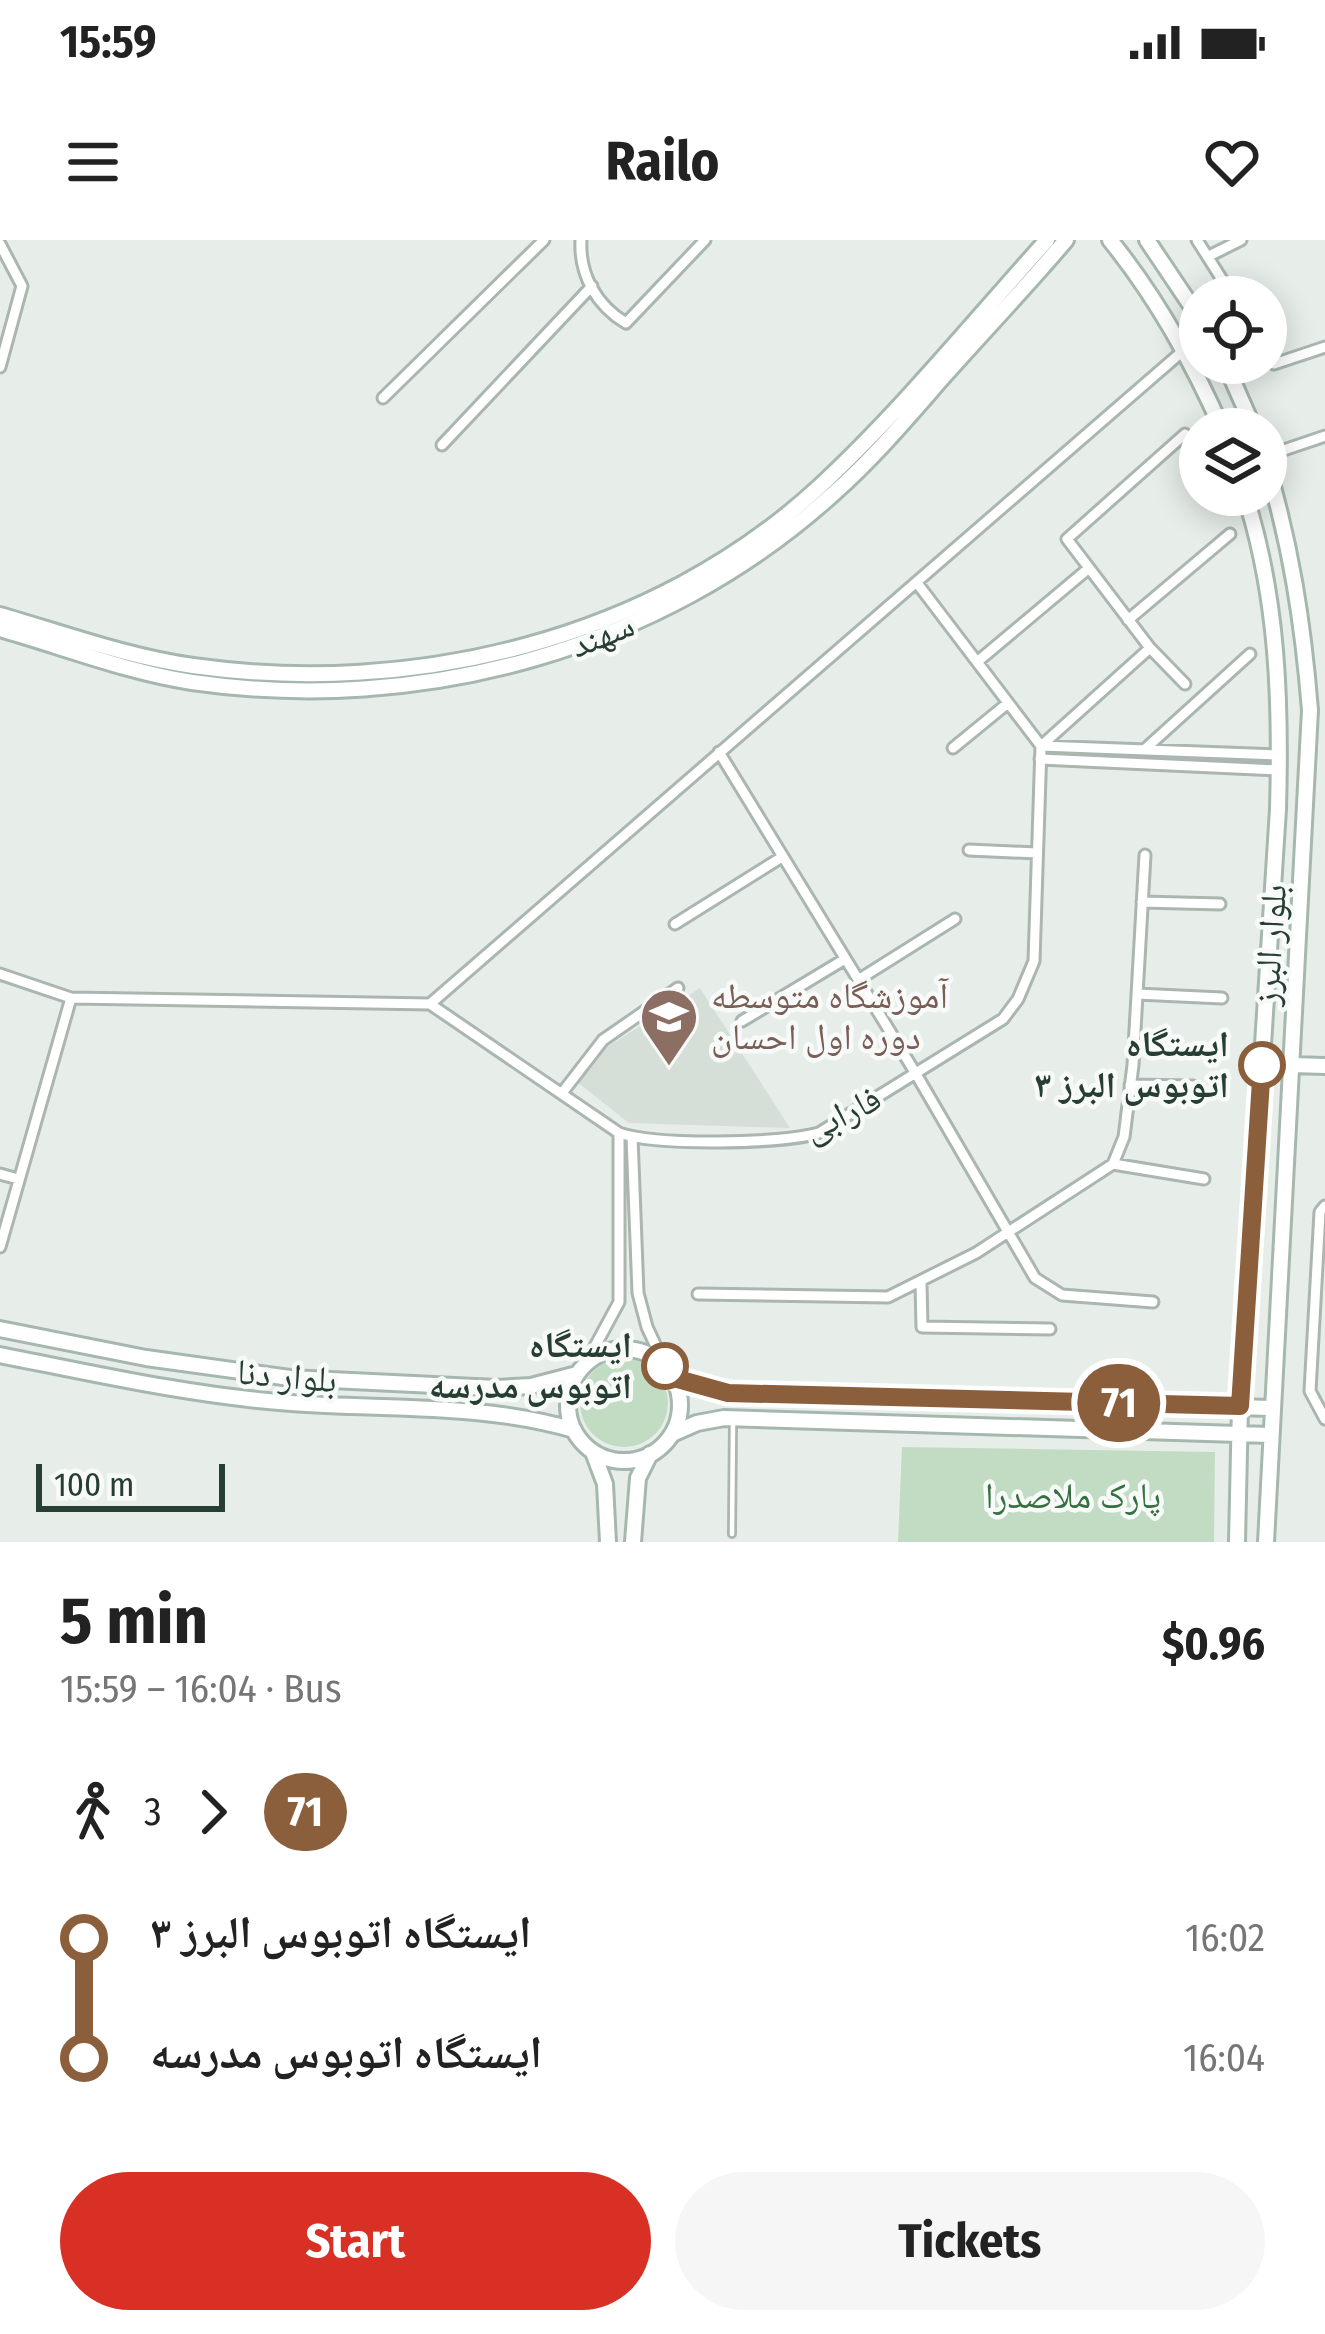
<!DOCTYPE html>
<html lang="en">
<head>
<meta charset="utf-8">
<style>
  :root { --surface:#fff; --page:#f6f6f6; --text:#222; --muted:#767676; --accent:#d93025 }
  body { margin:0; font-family:"Fira Sans Condensed","Noto Naskh Arabic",sans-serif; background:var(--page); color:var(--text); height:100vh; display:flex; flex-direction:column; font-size:45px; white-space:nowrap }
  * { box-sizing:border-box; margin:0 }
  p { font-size:39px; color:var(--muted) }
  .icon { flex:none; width:66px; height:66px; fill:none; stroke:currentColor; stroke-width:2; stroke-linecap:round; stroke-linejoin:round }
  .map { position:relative; height:1302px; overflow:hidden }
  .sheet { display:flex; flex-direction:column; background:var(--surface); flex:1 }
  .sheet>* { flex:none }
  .badge { padding:0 24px; border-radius:39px; font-size:42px; line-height:78px }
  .tools { position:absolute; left:1179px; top:36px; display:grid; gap:24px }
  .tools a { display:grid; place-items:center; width:108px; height:108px; border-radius:50%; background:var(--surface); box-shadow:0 6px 30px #0003; font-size:60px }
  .scale { position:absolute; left:36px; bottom:30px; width:189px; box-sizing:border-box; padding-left:12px; border:6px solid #273e33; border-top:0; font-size:33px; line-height:42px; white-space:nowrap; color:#273e33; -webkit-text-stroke:9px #f7faf8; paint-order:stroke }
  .map>.badge { position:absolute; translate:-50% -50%; box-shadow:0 0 0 6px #fff }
  .legs { display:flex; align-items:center; gap:18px; height:132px; padding:0 60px; font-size:39px }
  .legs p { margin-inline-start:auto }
  .head { display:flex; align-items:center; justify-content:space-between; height:204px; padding:0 60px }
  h1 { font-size:66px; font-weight:700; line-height:90px }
  .button { display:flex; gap:24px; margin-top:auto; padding:24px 60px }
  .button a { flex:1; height:138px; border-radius:72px; background:var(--accent); color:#fff; font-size:48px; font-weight:700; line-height:138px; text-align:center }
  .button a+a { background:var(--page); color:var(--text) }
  ul { padding:0 60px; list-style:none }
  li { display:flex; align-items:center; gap:42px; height:120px; font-size:45px }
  li i { display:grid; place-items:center; width:18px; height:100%; margin:0 15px; background:currentColor }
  li i::after { content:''; width:30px; height:30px; margin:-15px; border:9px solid; border-radius:50%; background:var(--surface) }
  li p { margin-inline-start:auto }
  li:first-child i { background:linear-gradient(#0000 50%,currentColor 0) }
  li:last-child i { background:linear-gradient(currentColor 50%,#0000 0) }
  .status { display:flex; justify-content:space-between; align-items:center; height:84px; padding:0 60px; background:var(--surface); direction:ltr }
  .status svg { height:33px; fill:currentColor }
  header { display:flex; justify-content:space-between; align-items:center; height:156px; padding:0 60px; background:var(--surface); font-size:54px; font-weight:700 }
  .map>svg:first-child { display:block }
</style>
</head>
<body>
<div class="status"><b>15:59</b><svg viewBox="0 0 49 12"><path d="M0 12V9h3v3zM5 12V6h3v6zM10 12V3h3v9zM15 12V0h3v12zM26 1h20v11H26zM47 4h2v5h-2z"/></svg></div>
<header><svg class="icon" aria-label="menu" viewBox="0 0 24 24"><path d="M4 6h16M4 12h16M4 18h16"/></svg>Railo<svg class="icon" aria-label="heart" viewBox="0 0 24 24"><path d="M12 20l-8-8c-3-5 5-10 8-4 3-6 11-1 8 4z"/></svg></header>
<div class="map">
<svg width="1325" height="1302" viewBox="0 0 1325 1302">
  <rect width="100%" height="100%" fill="#e7eee9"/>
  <!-- built -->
  <path fill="#d5ded7" d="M 700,748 L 790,888 L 629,883 L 577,842 L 596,814 Z"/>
  <!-- green -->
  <path fill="#c2dcc3" d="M580 1163a44 44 0 1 1 88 0a44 44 0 1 1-88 0Z
    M 902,1207 L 1215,1212 L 1214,1302 L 898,1302 Z"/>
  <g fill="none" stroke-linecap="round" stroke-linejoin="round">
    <!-- lane casing -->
    <g stroke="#aab6af" stroke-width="10">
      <path id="lane" d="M 732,1294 L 733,1184"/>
    </g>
    <!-- street casing -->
    <g stroke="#aab6af" stroke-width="15">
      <path id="street" d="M 581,0 C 579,35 597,66 626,83 L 705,0
        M 1197,0 L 1233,57
        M 0,4 L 22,46 L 0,127
        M 1209,16 L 1241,0
        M 1266,111 L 1274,124 L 1325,107
        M 383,158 L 544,0
        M 442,205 L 592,46
        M 1266,216 L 1325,196
        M 1128,380 L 1230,294
        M 1150,408 L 1185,444
        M 977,422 L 1089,328
        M 1041,506 L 1150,408 L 1067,299 L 1185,194
        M 1041,506 L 1279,515
        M 953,508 L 1008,463
        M 1144,510 L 1250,414
        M 719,512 L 916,834 L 1035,1038 L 1062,1055 L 1153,1062
        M 1040,519 L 1279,530
        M 969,610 L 1037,613
        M 1142,662 L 1220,664
        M 675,684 L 782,617
        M 0,734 L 71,758 L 430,764
        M 858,740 L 955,679
        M 1137,754 L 1222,758
        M 430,764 L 619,893 C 657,906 780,904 819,893 L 1003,779 L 1018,759 L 1034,721 L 1041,506 L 917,343
        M 430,764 L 1184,110
        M 742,781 L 845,719
        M 1130,845 L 1193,846
        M 562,853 L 603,800 L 678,748
        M 632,897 L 638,1053 L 647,1087 L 665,1126
        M 1113,924 L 1204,939
        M 0,934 L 18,939
        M 1325,966 L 1320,972 L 1310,1151 L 1325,1179
        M 0,1007 L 71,758
        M 921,1043 L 922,1087 L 1050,1089
        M 698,1054 L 888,1057 L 976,1013 L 1113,924 L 1124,897 L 1133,825 L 1145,615
        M 586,1123 L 619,1062 L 619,893"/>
    </g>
    <!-- secondary casing -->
    <g stroke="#a6b8ae" stroke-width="20">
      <path id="secondary" d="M 1110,0 C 1157,58 1192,121 1222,189
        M 1147,0 L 1200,79
        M 1225,123 L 1254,189
        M 1266,223 C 1291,305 1303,384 1310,470 L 1266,1302
        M 0,375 C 63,393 128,417 193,426 C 413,457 653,400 819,247 C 901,171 973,82 1047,0
        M 0,389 C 63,407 127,432 192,442 C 420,475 661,410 833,254 C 874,218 909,176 945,135 C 985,90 1027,46 1066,0
        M 1292,825 L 1325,826
        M 0,1089 L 146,1118 L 290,1138 L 496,1148 L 531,1146 L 577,1134
        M568 1165a56 56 0 1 1 112 0a56 56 0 1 1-112 0Z
        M 0,1115 C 96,1134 193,1156 291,1163 C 385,1170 483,1163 574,1190
        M 674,1138 L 728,1153 L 1271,1168
        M 672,1194 L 697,1183 L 724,1178 L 1270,1195
        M 593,1212 L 605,1244 L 608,1302
        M 633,1302 L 638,1238 L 650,1214
        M 1237,1302 L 1240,1166 L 1278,569 C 1281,462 1278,358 1245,255"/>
    </g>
    <!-- lane -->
    <use href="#lane" stroke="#fff" stroke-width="4.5"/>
    <!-- street -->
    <use href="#street" stroke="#fff" stroke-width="9"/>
    <!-- secondary -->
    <use href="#secondary" stroke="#fff" stroke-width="14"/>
  </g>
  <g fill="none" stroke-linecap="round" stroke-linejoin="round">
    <!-- line-1 casing -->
    <g stroke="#fff" stroke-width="27">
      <path id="line-1" d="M 665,1126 L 674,1138 L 728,1153 L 1240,1166 L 1262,825"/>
    </g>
    <!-- line-1 -->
    <use href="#line-1" stroke="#8b5e3c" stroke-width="18"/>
  </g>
  <!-- icons -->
  <defs>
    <g id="school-pin" transform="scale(3)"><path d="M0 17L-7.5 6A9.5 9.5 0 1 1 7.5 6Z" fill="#8d6e63" stroke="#f7faf8"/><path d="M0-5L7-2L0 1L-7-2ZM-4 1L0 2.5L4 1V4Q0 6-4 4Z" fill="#fff"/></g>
  </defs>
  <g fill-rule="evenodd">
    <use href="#school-pin" x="669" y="777"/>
  </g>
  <!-- markers -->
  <g fill="#fff" stroke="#8b5e3c" stroke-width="6">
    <circle cx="1262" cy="825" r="21"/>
    <circle cx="665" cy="1126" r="21"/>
  </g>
  <g text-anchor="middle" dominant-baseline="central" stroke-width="9" stroke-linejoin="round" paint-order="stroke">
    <!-- street labels -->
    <g font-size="36" fill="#273e33" stroke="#f7faf8">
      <text transform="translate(602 395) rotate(-22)">سهند</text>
      <text transform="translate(1270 705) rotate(-86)">بلوار البرز</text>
      <text transform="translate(842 874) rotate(-26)">فارابی</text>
      <text transform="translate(287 1136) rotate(5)">بلوار دنا</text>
    </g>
    <!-- education labels -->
    <g font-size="36" fill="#785e54" stroke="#f7faf8" text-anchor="start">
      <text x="711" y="756">آموزشگاه متوسطه<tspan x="711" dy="41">دوره اول احسان</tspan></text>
    </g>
    <!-- stop labels -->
    <g font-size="36" font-weight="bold" fill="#273e33" stroke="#f7faf8" text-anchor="end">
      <text x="1229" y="804">ایستگاه<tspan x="1229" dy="41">اتوبوس البرز ۳</tspan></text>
      <text x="632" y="1105">ایستگاه<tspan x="632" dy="41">اتوبوس مدرسه</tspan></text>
    </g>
    <!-- park labels -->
    <g font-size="36" fill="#35713e" stroke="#f7faf8">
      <text x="1073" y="1256">پارک ملاصدرا</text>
    </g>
  </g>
</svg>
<div class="tools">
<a><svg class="icon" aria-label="locate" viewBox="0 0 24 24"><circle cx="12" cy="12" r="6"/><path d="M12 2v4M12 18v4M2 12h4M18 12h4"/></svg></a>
<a><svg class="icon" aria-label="layers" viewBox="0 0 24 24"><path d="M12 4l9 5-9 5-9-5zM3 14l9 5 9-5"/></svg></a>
</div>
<div class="scale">100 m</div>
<b class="badge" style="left:1119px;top:1163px;background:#8b5e3c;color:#fff">71</b>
</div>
<section class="sheet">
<div class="head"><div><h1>5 min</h1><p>15:59 – 16:04 · Bus</p></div><b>$0.96</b></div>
<div class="legs"><svg class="icon" aria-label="walk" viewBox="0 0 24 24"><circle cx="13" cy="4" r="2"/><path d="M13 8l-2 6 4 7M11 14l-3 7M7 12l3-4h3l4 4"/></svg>3<svg class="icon" aria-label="forward" viewBox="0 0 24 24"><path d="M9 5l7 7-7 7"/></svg><b class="badge" style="background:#8b5e3c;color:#fff">71</b></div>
<ul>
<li><i style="color:#8b5e3c"></i><b>ایستگاه اتوبوس البرز ۳</b><p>16:02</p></li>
<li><i style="color:#8b5e3c"></i><b>ایستگاه اتوبوس مدرسه</b><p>16:04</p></li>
</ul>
<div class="button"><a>Start</a><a>Tickets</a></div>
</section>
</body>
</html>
